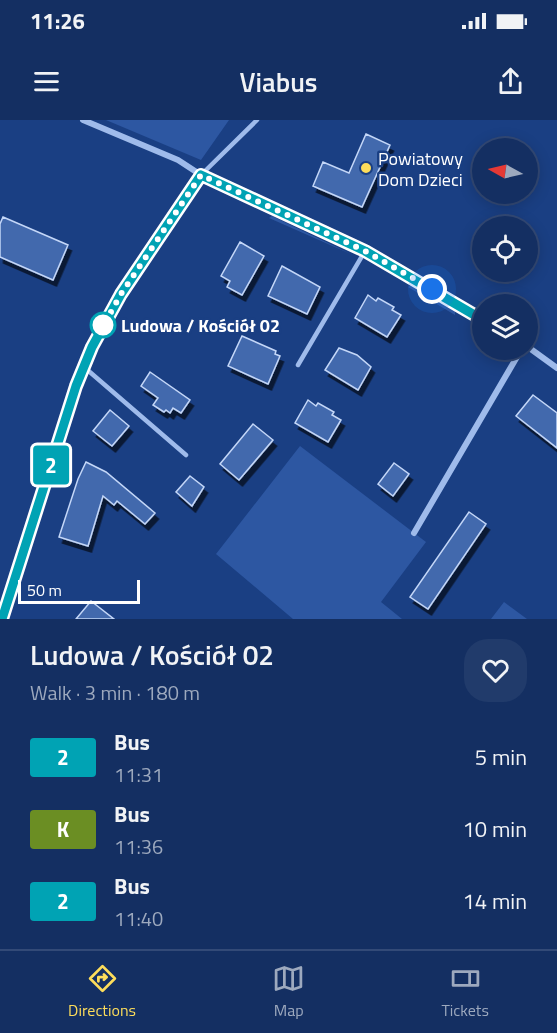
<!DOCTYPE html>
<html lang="en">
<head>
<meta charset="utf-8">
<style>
  :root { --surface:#142f62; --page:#213b6b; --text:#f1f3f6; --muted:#9da9be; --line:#334a77; --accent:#fddd5b }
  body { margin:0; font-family:"Titillium Web",sans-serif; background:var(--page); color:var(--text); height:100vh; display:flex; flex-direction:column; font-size:22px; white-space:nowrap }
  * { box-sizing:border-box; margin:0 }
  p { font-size:20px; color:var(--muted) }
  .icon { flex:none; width:33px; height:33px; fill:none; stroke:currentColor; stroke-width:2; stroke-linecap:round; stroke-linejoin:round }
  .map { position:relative; height:499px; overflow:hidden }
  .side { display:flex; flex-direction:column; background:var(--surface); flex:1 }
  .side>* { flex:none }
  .badge { padding:0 12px; border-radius:4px; font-size:21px; line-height:39px }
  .needle { width:39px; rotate:278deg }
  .controls { position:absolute; left:472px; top:18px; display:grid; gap:12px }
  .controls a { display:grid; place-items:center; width:66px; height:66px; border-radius:50%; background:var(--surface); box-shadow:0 3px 15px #0003,0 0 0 2px var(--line); font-size:30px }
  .scale { position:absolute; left:18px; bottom:15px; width:122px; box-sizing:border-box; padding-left:6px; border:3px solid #fff; border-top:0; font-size:16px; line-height:21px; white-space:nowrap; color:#fff; -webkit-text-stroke:4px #1a3f83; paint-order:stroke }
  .you { position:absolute; width:30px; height:30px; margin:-15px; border:4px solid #fff; border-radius:50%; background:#1a73e8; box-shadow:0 0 0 9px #1a73e833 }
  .map>.badge { position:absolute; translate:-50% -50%; box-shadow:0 0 0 3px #fff }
  .round { display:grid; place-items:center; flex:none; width:63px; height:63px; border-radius:24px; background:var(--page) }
  .head { display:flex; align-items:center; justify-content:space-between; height:102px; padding:0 30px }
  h1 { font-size:28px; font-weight:600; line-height:45px }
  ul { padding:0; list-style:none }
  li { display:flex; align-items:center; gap:18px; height:72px; padding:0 30px }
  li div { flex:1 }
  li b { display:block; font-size:22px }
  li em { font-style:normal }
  li .badge { min-width:66px; font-weight:700; text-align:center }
  .status { display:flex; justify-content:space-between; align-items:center; height:42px; padding:0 30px; background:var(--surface); direction:ltr }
  .status svg { height:16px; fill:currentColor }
  header { display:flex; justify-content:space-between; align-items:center; height:78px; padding:0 30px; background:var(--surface); font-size:27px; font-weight:600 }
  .menu { display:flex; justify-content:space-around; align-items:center; height:84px; border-top:2px solid var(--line); background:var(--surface); font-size:16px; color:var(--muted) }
  .menu a { display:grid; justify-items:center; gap:3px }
  .menu .selected { color:var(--accent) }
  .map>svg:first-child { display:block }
</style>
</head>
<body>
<div class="status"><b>11:26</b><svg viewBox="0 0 49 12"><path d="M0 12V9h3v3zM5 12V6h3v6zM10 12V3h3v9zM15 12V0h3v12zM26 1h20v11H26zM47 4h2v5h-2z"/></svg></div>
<header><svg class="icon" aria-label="menu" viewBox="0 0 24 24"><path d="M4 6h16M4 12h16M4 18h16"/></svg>Viabus<svg class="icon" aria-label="share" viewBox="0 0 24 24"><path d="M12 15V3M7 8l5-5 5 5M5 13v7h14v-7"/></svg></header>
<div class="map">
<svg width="557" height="499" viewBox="0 0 557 499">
  <defs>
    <filter id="shadow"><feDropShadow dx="3.5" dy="6" stdDeviation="0" flood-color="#0009"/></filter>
  </defs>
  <rect width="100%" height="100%" fill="#1a3f83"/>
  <!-- green -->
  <path fill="#2d57a2" d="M 106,0 L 229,0 L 201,40 Z
    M 272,96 L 353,135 L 269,98 Z
    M 411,165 L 455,191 L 455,195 L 408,167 Z
    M 300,326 L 426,422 L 381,482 L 402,499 L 293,499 L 216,434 Z
    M 504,482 L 527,499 L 491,499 Z"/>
  <!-- building -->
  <path fill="#4369ad" stroke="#c4d7f8" stroke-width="1.5" filter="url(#shadow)" d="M 366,14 L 390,25 L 362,87 L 313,66 L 323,42 L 349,53 Z
    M 3,97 L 68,125 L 53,160 L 0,137 L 0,104 Z
    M 240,122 L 264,136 L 242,175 L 227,167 L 230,161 L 221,156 Z
    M 282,146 L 320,167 L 307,194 L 268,176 Z
    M 368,175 L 376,181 L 378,178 L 394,187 L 392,190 L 401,195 L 387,217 L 355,198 Z
    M 242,216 L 276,231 L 275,234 L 280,236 L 268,264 L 228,246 Z
    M 339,228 L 357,235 L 371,247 L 358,270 L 325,250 Z
    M 150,252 L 190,280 L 181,293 L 173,288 L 170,293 L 166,290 L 164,292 L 153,285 L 158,278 L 141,266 Z
    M 533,275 L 557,293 L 557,328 L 516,296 Z
    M 308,280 L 316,286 L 318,283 L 334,292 L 332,295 L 341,300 L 328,322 L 295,303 Z
    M 110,290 L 129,306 L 112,326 L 93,311 Z
    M 253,304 L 273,320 L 239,360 L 220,344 Z
    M 86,342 L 106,352 L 155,393 L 145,404 L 117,381 L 114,385 L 103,376 L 88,426 L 59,417 L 78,359 Z
    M 394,343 L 409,354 L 393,376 L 378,364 Z
    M 190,356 L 204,367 L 192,386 L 176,372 Z
    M 469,392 L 486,404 L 428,489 L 410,477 Z
    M 91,481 L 114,499 L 76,499 Z"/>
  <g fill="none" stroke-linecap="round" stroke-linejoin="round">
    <!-- service -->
    <path stroke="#9fbbeb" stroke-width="4.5" d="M 201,55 L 257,0
      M 298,245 L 365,131
      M 84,247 L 186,335"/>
    <!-- minor -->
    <path stroke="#9fbbeb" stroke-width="6" d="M 83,0 L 178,40 L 201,55 L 365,131 L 483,200
      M 528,227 L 557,248
      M 414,413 L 521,230
      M 2,499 L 77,266 L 92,227 L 121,174 L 201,55"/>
  </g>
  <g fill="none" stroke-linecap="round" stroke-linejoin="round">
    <!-- line casing -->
    <g stroke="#fff" stroke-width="14">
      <path id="line" d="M 2,499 L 76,266 L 92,227 L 121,174 L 201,55 L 365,131 L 483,200"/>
    </g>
    <!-- line -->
    <use href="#line" stroke="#00a3b4" stroke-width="9"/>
    <!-- walk -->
    <path stroke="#fff" stroke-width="6" stroke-dasharray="0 10.8" d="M 103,205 L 102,208 L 121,174 L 201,55 L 365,131 L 432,169"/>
  </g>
  <!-- markers -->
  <circle fill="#fddd5b" stroke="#1a3f83" stroke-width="2" cx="366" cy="48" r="6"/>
  <circle fill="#fff" stroke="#00a3b4" stroke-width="3" cx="103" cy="205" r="12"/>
  <g text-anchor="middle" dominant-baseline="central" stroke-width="5" stroke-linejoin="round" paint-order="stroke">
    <!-- poi labels -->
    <g font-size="18" fill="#fff" stroke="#1a3f83" text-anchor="start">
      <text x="378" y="38">Powiatowy<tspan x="378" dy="21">Dom Dzieci</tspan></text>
    </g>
    <!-- stop labels -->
    <g font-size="18" font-weight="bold" fill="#fff" stroke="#1a3f83" text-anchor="start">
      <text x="121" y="205">Ludowa / Kościół 02</text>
    </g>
  </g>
</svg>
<div class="controls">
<a><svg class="needle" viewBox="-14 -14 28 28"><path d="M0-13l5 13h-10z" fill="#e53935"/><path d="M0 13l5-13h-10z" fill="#9da9be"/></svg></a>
<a><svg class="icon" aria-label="locate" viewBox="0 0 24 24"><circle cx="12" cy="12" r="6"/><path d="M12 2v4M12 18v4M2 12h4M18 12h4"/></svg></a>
<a><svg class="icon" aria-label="layers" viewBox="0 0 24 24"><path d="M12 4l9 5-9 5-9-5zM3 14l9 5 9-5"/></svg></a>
</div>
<div class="scale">50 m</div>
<div class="you" style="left:432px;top:169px"></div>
<b class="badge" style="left:51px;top:345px;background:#00a3b4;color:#fff">2</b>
</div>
<section class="side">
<div class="head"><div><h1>Ludowa / Kościół 02</h1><p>Walk · 3 min · 180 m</p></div><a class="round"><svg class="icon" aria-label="heart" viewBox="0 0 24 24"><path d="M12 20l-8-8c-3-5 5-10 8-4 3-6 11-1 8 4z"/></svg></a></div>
<ul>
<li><span class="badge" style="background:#00a3b4;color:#fff">2</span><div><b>Bus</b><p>11:31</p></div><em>5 min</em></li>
<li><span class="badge" style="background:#6b8e23;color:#fff">K</span><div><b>Bus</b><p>11:36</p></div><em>10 min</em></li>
<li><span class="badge" style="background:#00a3b4;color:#fff">2</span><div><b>Bus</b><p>11:40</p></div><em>14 min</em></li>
</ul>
</section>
<nav class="menu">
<a class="selected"><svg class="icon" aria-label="directions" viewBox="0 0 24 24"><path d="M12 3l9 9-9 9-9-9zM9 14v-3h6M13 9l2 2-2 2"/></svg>Directions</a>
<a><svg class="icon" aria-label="map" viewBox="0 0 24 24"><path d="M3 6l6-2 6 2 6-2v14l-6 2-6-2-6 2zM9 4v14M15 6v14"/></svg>Map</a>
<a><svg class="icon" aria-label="tickets" viewBox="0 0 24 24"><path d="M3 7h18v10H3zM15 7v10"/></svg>Tickets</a>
</nav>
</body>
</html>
